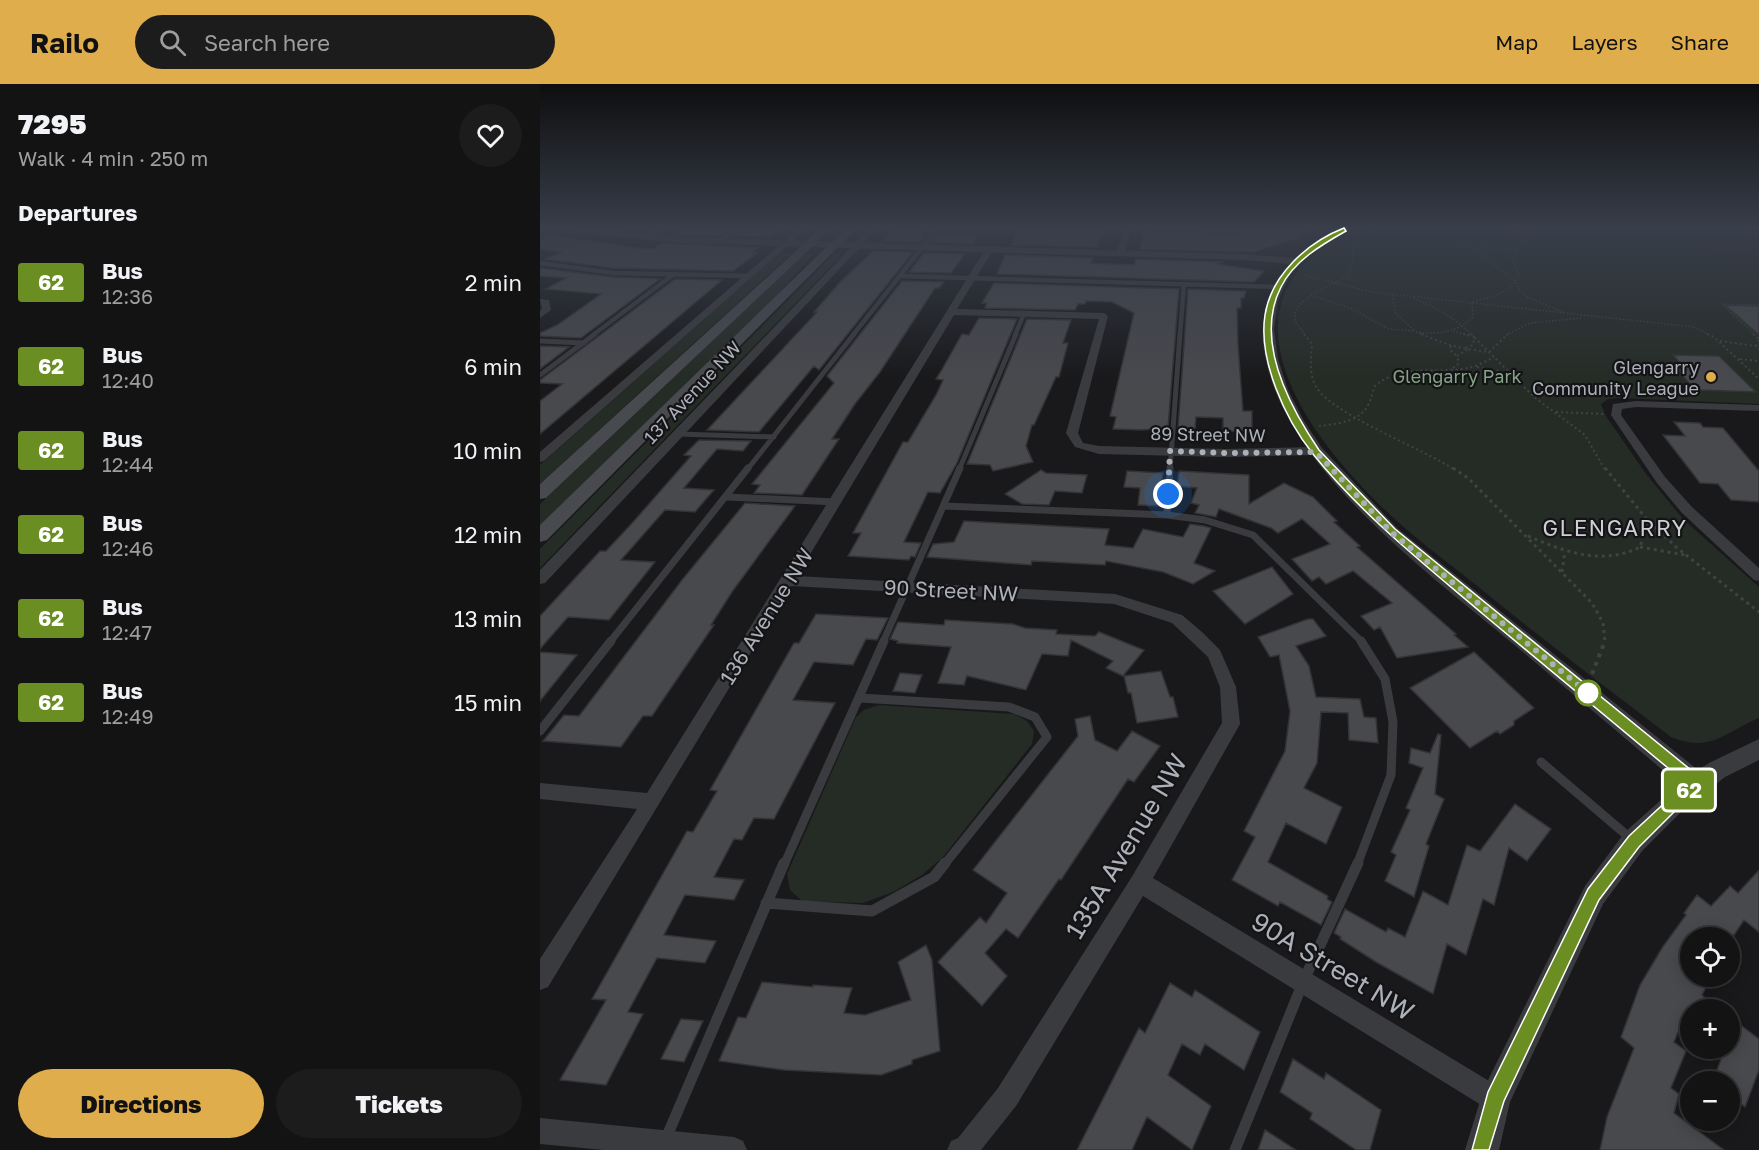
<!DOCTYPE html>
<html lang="en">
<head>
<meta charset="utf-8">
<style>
  :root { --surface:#131314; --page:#1c1c1d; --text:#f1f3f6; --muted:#9d9ea0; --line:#323234; --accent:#e0ad4c }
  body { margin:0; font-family:"Golos Text",sans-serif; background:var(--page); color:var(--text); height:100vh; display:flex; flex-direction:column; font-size:22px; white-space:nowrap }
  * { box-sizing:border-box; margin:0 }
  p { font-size:20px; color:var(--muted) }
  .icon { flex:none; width:33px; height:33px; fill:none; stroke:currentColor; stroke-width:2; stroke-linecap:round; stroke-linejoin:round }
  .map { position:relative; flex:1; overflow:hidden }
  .side { display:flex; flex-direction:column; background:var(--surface); width:540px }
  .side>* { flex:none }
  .badge { padding:0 12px; border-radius:4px; font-size:21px; line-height:39px }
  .controls { position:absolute; left:1140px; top:843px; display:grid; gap:12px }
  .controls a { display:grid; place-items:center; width:60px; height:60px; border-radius:50%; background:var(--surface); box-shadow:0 3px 15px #0003,0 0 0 2px var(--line); font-size:30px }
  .you { position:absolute; width:30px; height:30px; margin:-15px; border:4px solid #fff; border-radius:50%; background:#1a73e8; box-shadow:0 0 0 9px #1a73e833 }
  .map>.badge { position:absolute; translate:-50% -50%; box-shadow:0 0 0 3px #fff }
  h2 { padding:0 18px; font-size:22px; line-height:54px }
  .round { display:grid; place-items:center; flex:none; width:63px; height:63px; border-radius:32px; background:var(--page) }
  .summary { display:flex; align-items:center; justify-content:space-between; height:102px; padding:0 18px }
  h1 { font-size:28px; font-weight:800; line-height:45px }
  .action { display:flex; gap:12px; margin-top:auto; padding:12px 18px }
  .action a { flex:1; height:69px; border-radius:36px; background:var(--accent); color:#111; font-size:24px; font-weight:800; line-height:69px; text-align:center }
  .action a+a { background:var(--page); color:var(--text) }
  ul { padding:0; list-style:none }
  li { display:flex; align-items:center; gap:18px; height:84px; padding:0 18px }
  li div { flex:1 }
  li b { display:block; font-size:22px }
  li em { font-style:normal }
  li .badge { min-width:66px; font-weight:700; text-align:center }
  header { display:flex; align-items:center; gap:36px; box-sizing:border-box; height:84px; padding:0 30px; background:var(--accent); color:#111 }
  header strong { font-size:28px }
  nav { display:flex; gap:33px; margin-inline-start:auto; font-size:21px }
  .search { width:420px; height:54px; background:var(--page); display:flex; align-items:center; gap:15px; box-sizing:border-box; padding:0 21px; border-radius:33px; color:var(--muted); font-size:22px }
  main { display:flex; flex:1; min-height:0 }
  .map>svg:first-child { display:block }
</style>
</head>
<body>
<header>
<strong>Railo</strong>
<div class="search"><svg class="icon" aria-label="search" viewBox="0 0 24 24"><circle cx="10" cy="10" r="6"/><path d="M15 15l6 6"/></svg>Search here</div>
<nav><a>Map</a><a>Layers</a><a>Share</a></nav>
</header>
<main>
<section class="side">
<div class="summary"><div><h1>7295</h1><p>Walk · 4 min · 250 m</p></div><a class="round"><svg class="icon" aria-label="heart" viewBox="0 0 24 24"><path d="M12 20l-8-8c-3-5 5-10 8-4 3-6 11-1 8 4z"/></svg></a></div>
<h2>Departures</h2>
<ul>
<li><span class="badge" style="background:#6b8e23;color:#fff">62</span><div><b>Bus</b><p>12:36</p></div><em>2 min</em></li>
<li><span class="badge" style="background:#6b8e23;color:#fff">62</span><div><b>Bus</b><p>12:40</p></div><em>6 min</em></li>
<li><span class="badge" style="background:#6b8e23;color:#fff">62</span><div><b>Bus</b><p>12:44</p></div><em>10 min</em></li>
<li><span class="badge" style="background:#6b8e23;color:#fff">62</span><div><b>Bus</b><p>12:46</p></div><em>12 min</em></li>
<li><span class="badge" style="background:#6b8e23;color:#fff">62</span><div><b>Bus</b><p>12:47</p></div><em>13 min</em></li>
<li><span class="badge" style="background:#6b8e23;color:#fff">62</span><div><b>Bus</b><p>12:49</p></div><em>15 min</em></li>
</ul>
<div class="action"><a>Directions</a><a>Tickets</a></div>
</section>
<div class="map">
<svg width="1219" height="1066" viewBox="0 0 1219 1066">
  <rect width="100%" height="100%" fill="#19191b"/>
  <!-- built -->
  <path fill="#252527" d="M 1146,146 L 1219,146 L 1219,204 Z"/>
  <!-- green -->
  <path fill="#252c26" d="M 815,146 L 1146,146 L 1152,151 L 1177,151 L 1159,146 L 1219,153 L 1219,157 L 1159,156 L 1179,172 L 1219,174 L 1219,320 L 1078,314 L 1068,315 L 1061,320 L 1066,332 L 1106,390 L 1143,435 L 1219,503 L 1219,634 C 1183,649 1172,669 1131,653 C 1067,604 1003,556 941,505 C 913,482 883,461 856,436 C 794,380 684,256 769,175 C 783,163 799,154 815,146 Z
    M 239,169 L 252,169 L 0,400 L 0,381 Z
    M 270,169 L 272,169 L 271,173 L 226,223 L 0,442 L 0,420 L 261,173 Z
    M 295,169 L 301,169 L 300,173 L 0,484 L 0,465 Z
    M 339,621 L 474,630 L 487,637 L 494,647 L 492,660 L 403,773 L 382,791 L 353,808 L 323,819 L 262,817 L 250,806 L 247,790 L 316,633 L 324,626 Z"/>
  <!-- building -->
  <path fill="#48494d" stroke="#333336" stroke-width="1.5" d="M 142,146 L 188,146 L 180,152 L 135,150 Z
    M 199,146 L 240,146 L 231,153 L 194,152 Z
    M 479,146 L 563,146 L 557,163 L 471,161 Z
    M 703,146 L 770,147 L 756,152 L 760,154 L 713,168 L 599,165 L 605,148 L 699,150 Z
    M 353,147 L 383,147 L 380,151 L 386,151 L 381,158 L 343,157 Z
    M 9,151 L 98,164 L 113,165 L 122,159 L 218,164 L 212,169 L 217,169 L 193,187 L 73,184 L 5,175 L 21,168 L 0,165 L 0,154 Z
    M 397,152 L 438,152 L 432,160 L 392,158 Z
    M 333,167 L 373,168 L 279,286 L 274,282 L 219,348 L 167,346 L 277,228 L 274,228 L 300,198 Z
    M 384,169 L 425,170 L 411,189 L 369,188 Z
    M 465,171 L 553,174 L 551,179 L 594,181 L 596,175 L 684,178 L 677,180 L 724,187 L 714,198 L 457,190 Z
    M 0,184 L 73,193 L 120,195 L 41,254 L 0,252 L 0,249 L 17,241 L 61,210 L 6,205 L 26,194 L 0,192 Z
    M 135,195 L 182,196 L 0,350 L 0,317 L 22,300 L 0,299 L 0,296 Z
    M 362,197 L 404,198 L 399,204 L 395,204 L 340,288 L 315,320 L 292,355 L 299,355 L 262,411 L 214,409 L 220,401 L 212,400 L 294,299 L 287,292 Z
    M 454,199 L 639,205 L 628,344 L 602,346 L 573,345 L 576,333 L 570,332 L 594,229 L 572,218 L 546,217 L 545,220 L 538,220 L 535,226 L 445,224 L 447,219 L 442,219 Z
    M 648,205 L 706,207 L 704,214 L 701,214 L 701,224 L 697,224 L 698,261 L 703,327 L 712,327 L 712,348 L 683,347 L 683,334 L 656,333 L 655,345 L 638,344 Z
    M 1185,221 L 1219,222 L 1219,251 Z
    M 439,234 L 477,235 L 417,379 L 400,409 L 388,408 L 364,458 L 381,459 L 375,473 L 371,472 L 369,476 L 308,472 L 321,449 L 313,449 L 363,358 L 368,358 L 396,311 L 403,296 L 396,295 L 401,287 L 422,250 L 429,251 Z
    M 487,235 L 531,236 L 523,259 L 528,259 L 519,293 L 516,293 L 494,341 L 492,341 L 486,362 L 493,378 L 453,387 L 450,381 L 427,380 Z
    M 0,262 L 29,263 L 0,285 Z
    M 1133,271 L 1179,272 L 1216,308 L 1156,306 L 1135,284 L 1146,285 Z
    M 1134,338 L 1160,339 L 1163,343 L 1183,344 L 1219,387 L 1219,418 L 1191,416 L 1178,400 L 1160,399 L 1123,351 L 1145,352 Z
    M 159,356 L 211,357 L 203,367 L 177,365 L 144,404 L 174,406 L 155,428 L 125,426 L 81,476 L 115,478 L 69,536 L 28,533 L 0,565 L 0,532 L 60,467 L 66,467 L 94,437 L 151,372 L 144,371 Z
    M 501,386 L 506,389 L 547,391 L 542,409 L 515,407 L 509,421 L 482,420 L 465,410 Z
    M 587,387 L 623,389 L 618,422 L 598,421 L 600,404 L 584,403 Z
    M 639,387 L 709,391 L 709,420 L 744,399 L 773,413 L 797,437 L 794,438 L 820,462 L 817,463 L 916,550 L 914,551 L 928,563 L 857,574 L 840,543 L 834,546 L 821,532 L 852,519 L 813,487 L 786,500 L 779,493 L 772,497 L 752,475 L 790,460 L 762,435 L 738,449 L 731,444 L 679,425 L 676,433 L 655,429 L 659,421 L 651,419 L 657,404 L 637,402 Z
    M 205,419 L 255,422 L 192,508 L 171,541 L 174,541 L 112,632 L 103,632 L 81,663 L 3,657 L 24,631 L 39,632 L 142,496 Z
    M 424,437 L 569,445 L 565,461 L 593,464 L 603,445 L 643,453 L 650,440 L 664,442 L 671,444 L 654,479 L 675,487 L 653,500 L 623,488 L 566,477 L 565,481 L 492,477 L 491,481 L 387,473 L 393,460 L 414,458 Z
    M 732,483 L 753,510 L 705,540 L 673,507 Z
    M 276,530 L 348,534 L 337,556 L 326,555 L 313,581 L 274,578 L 253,616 L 295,619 L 234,735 L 214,734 L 202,756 L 194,755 L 174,793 L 204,796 L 194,816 L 145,811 L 124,851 L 176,857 L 165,879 L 117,874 L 88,928 L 103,930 L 66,1001 L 20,996 L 66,916 L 52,915 L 147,747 L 153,748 L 177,707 L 170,706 L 254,559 L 259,559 Z
    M 768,535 L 773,535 L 786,552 L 756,562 L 769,582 L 776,613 L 820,615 L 824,633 L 836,634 L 838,659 L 809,656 L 808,629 L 781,628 L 777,679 L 764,704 L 802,723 L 786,760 L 746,739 L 728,778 L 788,812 L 787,815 L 792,818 L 781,841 L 740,818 L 738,822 L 692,796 L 715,753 L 704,747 L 745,667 L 750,627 L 739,571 L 730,573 L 718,553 Z
    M 405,536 L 473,540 L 485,544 L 517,546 L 516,550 L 555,552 L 559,548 L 604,566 L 583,592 L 566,584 L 573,577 L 531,556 L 528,572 L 502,570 L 486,606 L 427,592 L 424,601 L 398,599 L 411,563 L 357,559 L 358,557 L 350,555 L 358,538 L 404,541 Z
    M 0,568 L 37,571 L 0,617 Z
    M 934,568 L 994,624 L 974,637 L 974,641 L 960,650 L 957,647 L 930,664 L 870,604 Z
    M 621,587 L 630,613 L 633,613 L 638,633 L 597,639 L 591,609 L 588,609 L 584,592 Z
    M 360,589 L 382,591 L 375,609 L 353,607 Z
    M 550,632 L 555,656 L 577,667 L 592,647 L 620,662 L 594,698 L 588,695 L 521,796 L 519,795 L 478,854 L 466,845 L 445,869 L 467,892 L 442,922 L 398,878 L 440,833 L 446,839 L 467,809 L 433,786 L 538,652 L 535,635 Z
    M 898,650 L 901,651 L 895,710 L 904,715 L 886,760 L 889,762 L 874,813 L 845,797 L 856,771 L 851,768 L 870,726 L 866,724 L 883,684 L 869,679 L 871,664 L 890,669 Z
    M 975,720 L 1011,745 L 987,777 L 969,764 L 954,821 L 943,815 L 926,871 L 907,860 L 893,910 L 836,878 L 800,855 L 801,853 L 794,849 L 805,825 L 846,848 L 848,844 L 865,853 L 883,807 L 908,821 L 927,761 L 940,767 Z
    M 1219,786 L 1219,848 L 1204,836 L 1192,854 L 1150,854 L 1150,892 L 1172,892 L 1162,911 L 1180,926 L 1147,926 L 1134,958 L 1146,967 L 1131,1004 L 1139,1010 L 1134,1029 L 1184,1066 L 1060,1066 L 1067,1033 L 1094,964 L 1081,953 L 1100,901 L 1122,864 L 1146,831 L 1144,829 L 1157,811 L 1171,822 L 1190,802 L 1198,809 Z
    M 386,861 L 392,876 L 400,967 L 372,976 L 372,980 L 341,991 L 244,986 L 179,977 L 198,933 L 206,934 L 222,898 L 273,903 L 273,901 L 312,904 L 304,929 L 325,931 L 371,916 L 358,878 Z
    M 630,899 L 652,913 L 655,906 L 720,948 L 704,986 L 665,960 L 660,971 L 642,960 L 628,991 L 671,1022 L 652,1066 L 607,1033 L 592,1066 L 537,1066 L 599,944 L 605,949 Z
    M 1190,933 L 1219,955 L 1219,986 L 1205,1023 L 1190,1011 L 1190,998 L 1179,998 L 1182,990 L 1177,986 L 1185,964 L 1190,964 Z
    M 141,935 L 163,937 L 144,978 L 121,975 Z
    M 753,975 L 784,995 L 786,989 L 841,1026 L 830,1066 L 816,1066 L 770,1035 L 772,1029 L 740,1008 Z
    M 725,1046 L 756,1066 L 718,1066 Z"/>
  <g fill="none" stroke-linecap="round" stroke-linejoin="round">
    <!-- path-far3 -->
    <path stroke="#404246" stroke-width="1.5" stroke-dasharray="1.5 2" stroke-linecap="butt" d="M 916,158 L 930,163 L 946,174
      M 976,167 L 938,163 L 950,177 L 977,198 L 979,205 L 987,213 L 1023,228
      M 764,191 L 832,208 L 1154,243 L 1170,251
      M 852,211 L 856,230 L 874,246
      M 774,212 L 810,224 L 849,245 L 875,247
      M 873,214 C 895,223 915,234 932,251
      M 913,247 L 928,251
      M 876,248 C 897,251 918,248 933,233 L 932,218 C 950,213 971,210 979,191 L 972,174 L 982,158 L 974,146
      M 879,249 L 885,251
      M 765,251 C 762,246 756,241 755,235 C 751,216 793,200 808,192 L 812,180 L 814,157 L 832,146
      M 966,251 L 990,239 L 1041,234
      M 1215,251 L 1182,220 L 1219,221"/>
    <!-- path-far2 -->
    <path stroke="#404246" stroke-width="2" stroke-dasharray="2 3" stroke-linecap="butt" d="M 764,250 L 772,260 C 771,275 769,288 775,301 C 790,330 884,365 915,386
      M 881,250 L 909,261 L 932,266
      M 923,250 L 934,253 L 933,261 L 925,264
      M 931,250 L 994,313 L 1045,351 L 1065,386
      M 1167,250 L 1174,253 L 1219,295
      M 1213,250 L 1219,255
      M 1219,256 L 1216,262 L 1219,265
      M 1180,257 L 1216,262
      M 911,262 L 910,266 L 918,273
      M 934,266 L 948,268
      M 949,268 L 968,250
      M 917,272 L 928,265
      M 1200,275 L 1219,277
      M 937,283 L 958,287 L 973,294
      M 913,284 L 918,280 L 918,274
      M 1016,328 L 1063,330
      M 779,342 C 796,340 820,338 828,321 C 832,315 832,308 835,302 C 862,278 901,291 932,283 C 940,281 947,276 954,273"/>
    <!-- path-far1 -->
    <path stroke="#404246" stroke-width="3" stroke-dasharray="3 4" stroke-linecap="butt" d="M 913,384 L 928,394 L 1052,519 L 1063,539 L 1065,558
      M 1065,384 L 1105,433 L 1137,464 L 1219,528
      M 988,452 C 1025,468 1062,482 1100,463 L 1108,437
      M 1100,463 L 1145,471
      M 1022,488 L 1025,467"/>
    <!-- path -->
    <path stroke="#404246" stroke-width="4" stroke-dasharray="4 5" stroke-linecap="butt" d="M 1052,590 L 1065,557"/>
    <!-- service-far4 -->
    <path stroke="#3a3b3f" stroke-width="4.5" d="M 665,146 L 699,146
      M 180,158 L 195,146
      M 0,179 L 73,189 L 208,192
      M 360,192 L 737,203
      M 53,251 L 134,190
      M 313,251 L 396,146
      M 475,251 L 484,230
      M 640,251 L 644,200"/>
    <!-- service-far3 -->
    <path stroke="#3a3b3f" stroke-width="5" d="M 0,257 L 44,259
      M 0,291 L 55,250
      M 139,350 L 234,353
      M 207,386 L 314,250
      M 419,386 L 476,250
      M 630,386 L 640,250"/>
    <!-- service-far2 -->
    <path stroke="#3a3b3f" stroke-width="7" d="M 187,413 L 296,418
      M 404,422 L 627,431 L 665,436 L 713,451 L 822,558
      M 627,431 L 630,384
      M 70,558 L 208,384
      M 343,558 L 420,384"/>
    <!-- service-far1 -->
    <path stroke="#3a3b3f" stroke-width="9" d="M 320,614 L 469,623 L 495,633 L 507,653 L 404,781
      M 0,647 L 71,557
      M 1001,678 L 1090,754
      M 244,781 L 344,557
      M 817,781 L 851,691 L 853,638 L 845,595 L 821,557"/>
    <!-- service -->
    <path stroke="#3a3b3f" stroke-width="11" d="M 226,819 L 332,827 L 394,793 L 405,779
      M 121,1066 L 244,779
      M 695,1066 L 764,896 L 818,779"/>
    <!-- minor -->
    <path fill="#3a3b3f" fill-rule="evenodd" d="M 111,146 L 121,146 L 107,155 L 101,155 L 101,151 Z
      M 257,146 L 265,146 L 4,377 L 0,378 L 0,368 Z
      M 328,146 L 336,146 L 5,499 L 0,500 L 0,486 Z
      M 583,146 L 591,146 L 585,170 L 581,172 L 577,170 Z
      M 446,164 L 453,166 L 417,225 L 564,229 L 568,232 L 538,349 L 543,359 L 559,362 L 685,365 L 776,363 L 782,367 L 776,371 L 685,373 L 559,370 L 535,363 L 526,349 L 559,235 L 414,231 L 257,492 L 575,510 L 642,531 L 662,548 L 680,566 L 696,603 L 700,640 L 613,794 L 964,1006 L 967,1015 L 964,1024 L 955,1027 L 946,1024 L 603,812 L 476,1022 L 441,1066 L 407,1066 L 411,1057 L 418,1054 L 458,1004 L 593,791 L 682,639 L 680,603 L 668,573 L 632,539 L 574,520 L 251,502 L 8,903 L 0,906 L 0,875 L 97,725 L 0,715 L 0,699 L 107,709 Z
      M 0,215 L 9,216 L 11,226 L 0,234 L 0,227 L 2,225 Z
      M 1096,317 L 1219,321 L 1219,327 L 1096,323 L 1082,325 L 1081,331 L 1125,393 L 1152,423 L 1219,484 L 1219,497 L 1214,496 L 1142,429 L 1117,399 L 1071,331 L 1073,320 Z
      M 0,1034 L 194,1053 L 203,1057 L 207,1066 L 64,1066 L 0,1060 Z"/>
    <!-- tertiary -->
    <path fill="#3a3b3f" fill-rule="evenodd" d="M 37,146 L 70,146 L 140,153 L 703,170 L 756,174 C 770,160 789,146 809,146 L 773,168 L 750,191 L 738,216 L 734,245 L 738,275 L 748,306 L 764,337 L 782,364 L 857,444 L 1158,686 L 1169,679 L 1219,655 L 1219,676 L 1185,693 L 1144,725 L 1103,766 L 1063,820 L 970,1018 L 959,1066 L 925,1066 L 944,1004 L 1045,802 L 1085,748 L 1139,700 C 1084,653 1028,606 972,559 C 886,487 735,378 723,258 C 721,229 729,200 750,180 L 703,176 L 140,159 L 42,149 Z"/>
    <!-- secondary -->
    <path fill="#484a4f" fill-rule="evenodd" d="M 279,146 L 290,146 L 6,414 L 0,415 L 0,400 Z
      M 304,146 L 315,146 L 7,456 L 0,458 L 0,441 Z"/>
  </g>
  <!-- sky -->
  <linearGradient id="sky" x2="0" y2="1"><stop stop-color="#0e0e0f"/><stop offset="0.49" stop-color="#383e4a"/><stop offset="1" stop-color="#383e4a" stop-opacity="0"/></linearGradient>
  <rect width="1219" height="295" fill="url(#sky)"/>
  <!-- line -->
  <path fill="#6b8e23" stroke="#fff" stroke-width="1.5" d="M 804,144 L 806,147 C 781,161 754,177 741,203 C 714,256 749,322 779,366 L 855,445 L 1162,695 L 1164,700 L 1162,704 L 1140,722 L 1099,763 L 1059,816 L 964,1017 L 949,1066 L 932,1066 L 948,1008 L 1048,805 L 1089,752 L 1146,699 C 1079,643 1012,587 944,531 C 884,480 822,431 773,370 C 745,335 718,276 725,231 C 731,191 768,158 804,144 Z"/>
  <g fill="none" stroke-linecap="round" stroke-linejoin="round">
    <!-- walk -->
    <path stroke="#acb0b9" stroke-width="6" stroke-dasharray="0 10.8" d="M 628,410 L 630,367 L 685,369 L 776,368 L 851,448 L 1048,609"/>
  </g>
  <!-- markers -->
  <circle fill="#e0ad4c" stroke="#141416" stroke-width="2" cx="1171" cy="293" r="6"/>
  <circle fill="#fff" stroke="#6b8e23" stroke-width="3" cx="1048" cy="609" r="12"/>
  <g text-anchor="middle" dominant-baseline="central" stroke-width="4.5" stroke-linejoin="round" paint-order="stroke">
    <!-- far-poi labels -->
    <g font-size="18" fill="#acb0b9" stroke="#141416" text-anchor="end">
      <text x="1159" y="283">Glengarry<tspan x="1159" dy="21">Community League</tspan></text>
    </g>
    <!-- far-park labels -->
    <g font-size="18" fill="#86a287" stroke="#141416">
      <text x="917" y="292">Glengarry Park</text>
    </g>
    <!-- far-street labels -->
    <g font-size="18" fill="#acb0b9" stroke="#141416">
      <text transform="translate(152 308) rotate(-47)">137 Avenue NW</text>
      <text transform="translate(668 350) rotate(1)">89 Street NW</text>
    </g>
    <!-- street labels -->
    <g font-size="21" fill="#acb0b9" stroke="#141416">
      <text transform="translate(411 506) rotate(3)">90 Street NW</text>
      <text transform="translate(226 532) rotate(-58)">136 Avenue NW</text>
    </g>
    <!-- neighbourhood labels -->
    <g font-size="22" letter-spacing="1.5" fill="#cdcfd5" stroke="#141416">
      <text x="1075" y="443">GLENGARRY</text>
    </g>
    <!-- near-street labels -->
    <g font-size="26" fill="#acb0b9" stroke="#141416">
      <text transform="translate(586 762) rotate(-59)">135A Avenue NW</text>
      <text transform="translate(793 882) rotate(31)">90A Street NW</text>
    </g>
  </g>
</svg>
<div class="controls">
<a><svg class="icon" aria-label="locate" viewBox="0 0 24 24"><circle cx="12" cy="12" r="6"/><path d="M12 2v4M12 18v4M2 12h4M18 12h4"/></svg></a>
<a>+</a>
<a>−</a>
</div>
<div class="you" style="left:628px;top:410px"></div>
<b class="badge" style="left:1149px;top:706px;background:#6b8e23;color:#fff">62</b>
</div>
</main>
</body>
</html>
